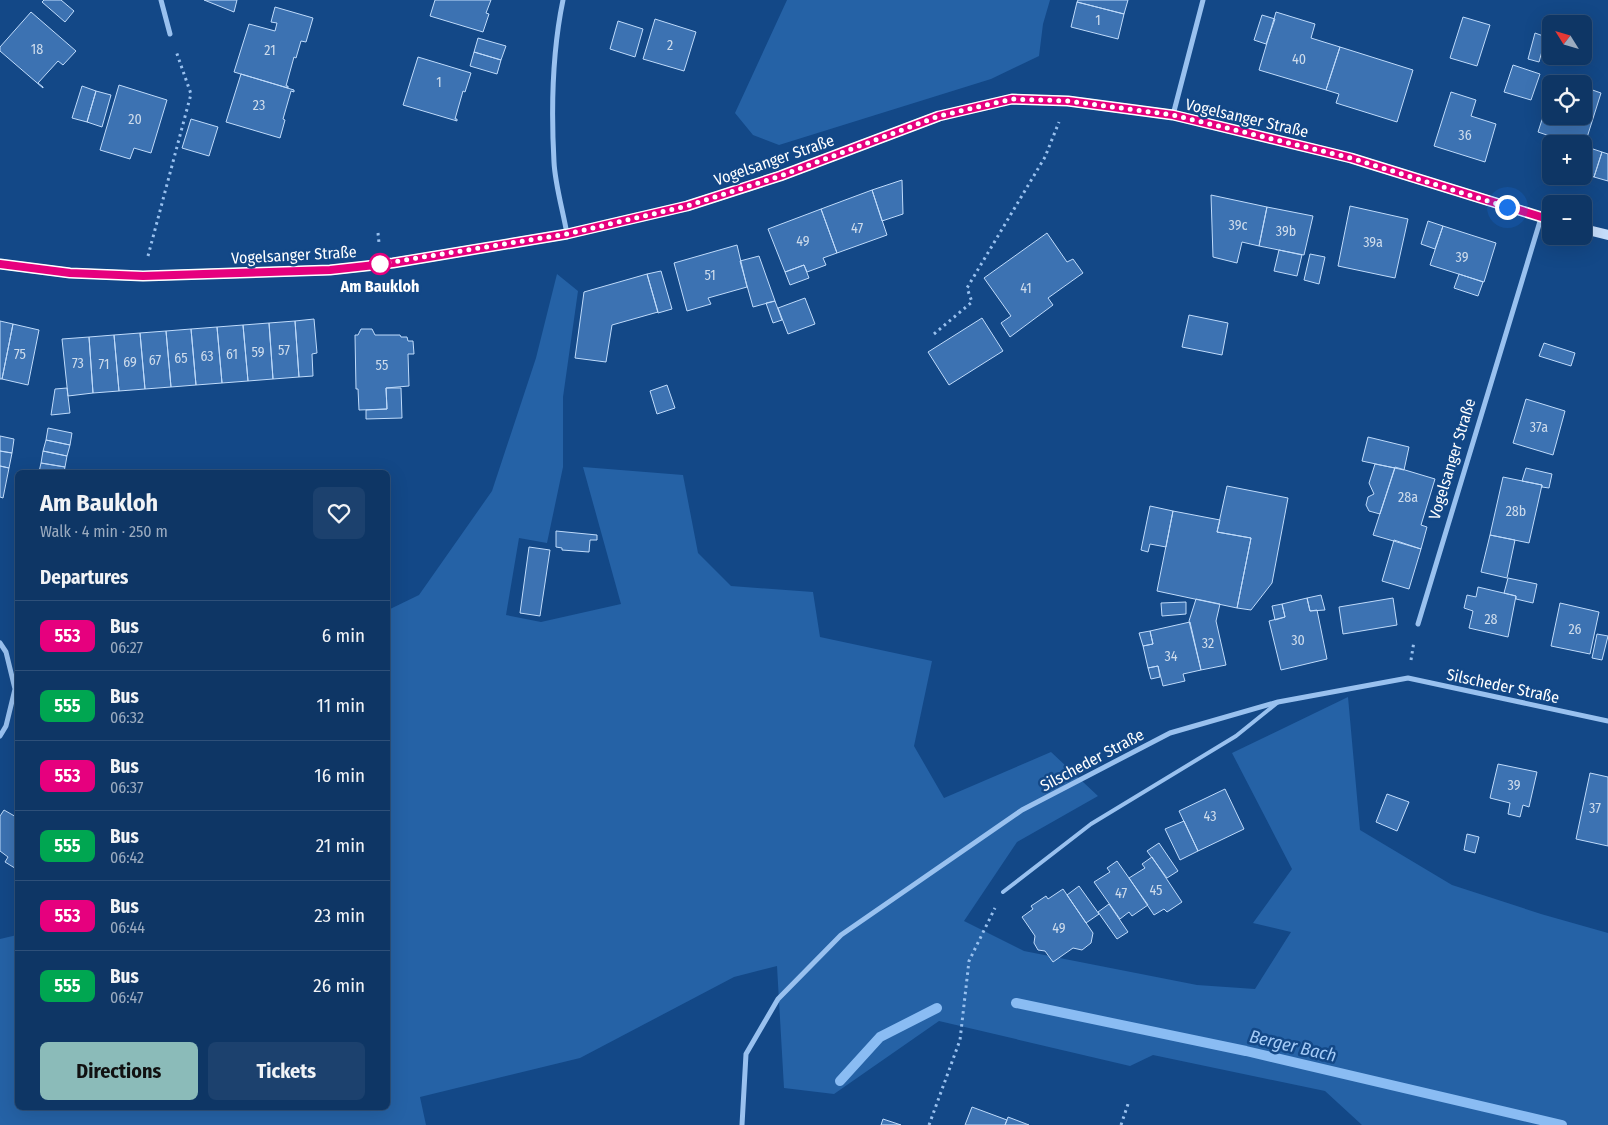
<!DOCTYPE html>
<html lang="en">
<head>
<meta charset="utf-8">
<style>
  :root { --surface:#0e3665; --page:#1c416e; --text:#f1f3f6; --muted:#9babbf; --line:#2e5079; --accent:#8bbbb9 }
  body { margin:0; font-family:"Fira Sans Condensed",sans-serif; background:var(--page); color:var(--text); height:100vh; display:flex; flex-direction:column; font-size:19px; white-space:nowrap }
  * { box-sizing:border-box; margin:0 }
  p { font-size:16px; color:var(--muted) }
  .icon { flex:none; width:28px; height:28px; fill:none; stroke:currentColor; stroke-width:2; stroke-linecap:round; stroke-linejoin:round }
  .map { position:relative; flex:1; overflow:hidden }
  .sheet { position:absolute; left:15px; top:470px; width:375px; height:640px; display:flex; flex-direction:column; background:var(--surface); border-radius:8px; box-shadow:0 5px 20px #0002,0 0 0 1px var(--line) }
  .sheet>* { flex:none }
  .badge { padding:0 10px; border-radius:8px; font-size:18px; line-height:32px }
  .needle { width:32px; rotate:307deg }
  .buttons { position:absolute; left:1542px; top:15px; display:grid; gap:10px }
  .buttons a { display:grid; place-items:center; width:50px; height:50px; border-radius:8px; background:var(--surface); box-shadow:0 5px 20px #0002,0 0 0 1px var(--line); font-size:25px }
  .you { position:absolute; width:25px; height:25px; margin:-12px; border:4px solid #fff; border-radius:50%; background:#1a73e8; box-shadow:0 0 0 8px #1a73e833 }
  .map>.badge { position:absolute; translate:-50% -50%; box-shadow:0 0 0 2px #fff }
  h2 { padding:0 25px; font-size:19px; line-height:45px }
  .round { display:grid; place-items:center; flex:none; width:52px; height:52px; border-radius:8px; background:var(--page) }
  .headline { display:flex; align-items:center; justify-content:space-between; height:85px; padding:0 25px }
  h1 { font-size:24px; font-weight:700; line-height:38px }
  .action { display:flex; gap:10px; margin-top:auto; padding:10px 25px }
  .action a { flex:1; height:58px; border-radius:8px; background:var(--accent); color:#111; font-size:20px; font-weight:700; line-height:58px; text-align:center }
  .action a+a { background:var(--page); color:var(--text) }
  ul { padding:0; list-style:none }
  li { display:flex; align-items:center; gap:15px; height:70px; padding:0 25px; border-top:1px solid var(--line) }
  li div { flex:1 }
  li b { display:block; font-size:19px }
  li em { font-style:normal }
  li .badge { min-width:55px; font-weight:700; text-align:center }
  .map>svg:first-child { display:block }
</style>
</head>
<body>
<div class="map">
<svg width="1608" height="1125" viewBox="0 0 1608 1125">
  <rect width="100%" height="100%" fill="#134887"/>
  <!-- green -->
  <path fill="#2562a6" d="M 787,0 L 1050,0 L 1043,24 L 1039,56 L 991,79 L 779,145 L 753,135 L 735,113 Z
    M 557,274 L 578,291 L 563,397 L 563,467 L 547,543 L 519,538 L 506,615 L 541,622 L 621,604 L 583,467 L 683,475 L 698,553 L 731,586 L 813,592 L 820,637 L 932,661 L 914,746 L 944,798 L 1051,752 L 1098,796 L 1017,842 L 964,921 L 1024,951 L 1197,985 L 1255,989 L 1291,932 L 1253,923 L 1292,869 L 1232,753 L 1348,697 L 1360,830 L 1452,885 L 1541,914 L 1608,933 L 1608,1125 L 1362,1125 L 1325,1091 L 1153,1055 L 1130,1066 L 939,1021 L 834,1094 L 784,1088 L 777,966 L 734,977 L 580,1058 L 420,1097 L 426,1125 L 0,1125 L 0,939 L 17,935 L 18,1108 L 388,1108 L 388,610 L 419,595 L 492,491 L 536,358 Z"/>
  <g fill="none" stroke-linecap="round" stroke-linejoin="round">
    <!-- stream -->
    <path stroke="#8abcf3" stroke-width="10" d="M 1016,1003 L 1246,1051 L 1562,1125
      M 840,1081 L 880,1037 L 937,1008"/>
  </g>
  <!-- building -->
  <path fill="#3c72b2" stroke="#bfdbfb" d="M 44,0 L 61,0 L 74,11 L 65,22 L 42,2 Z
    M 204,0 L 237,0 L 234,12 Z
    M 435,0 L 491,0 L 486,13 L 489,14 L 483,32 L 430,16 Z
    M 1078,0 L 1128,0 L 1124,14 L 1077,2 Z
    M 1077,2 L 1124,14 L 1118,39 L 1071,27 Z
    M 275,7 L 313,18 L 306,42 L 301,41 L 296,58 L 294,57 L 286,86 L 288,86 L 288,88 L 234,72 L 249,24 L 275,31 L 277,23 L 271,22 Z
    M 31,12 L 76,51 L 63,65 L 58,61 L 38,83 L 43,87 L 43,88 L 0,51 L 0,47 Z
    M 1276,12 L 1315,24 L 1311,38 L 1340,47 L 1326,90 L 1259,70 Z
    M 1262,15 L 1275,19 L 1266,44 L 1254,40 Z
    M 1463,17 L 1490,25 L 1477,66 L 1450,58 Z
    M 655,19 L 696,32 L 684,71 L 643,59 Z
    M 618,21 L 643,29 L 635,57 L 610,49 Z
    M 1535,33 L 1546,37 L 1539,62 L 1528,59 Z
    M 478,38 L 506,46 L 501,60 L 474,52 Z
    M 1340,47 L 1413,70 L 1397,122 L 1336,103 L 1339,94 L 1326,90 Z
    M 474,52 L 501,60 L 497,74 L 470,66 Z
    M 418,57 L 471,73 L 465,92 L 463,91 L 455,119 L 457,119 L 457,121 L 403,105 Z
    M 1513,65 L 1540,74 L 1531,100 L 1504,92 Z
    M 241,74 L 294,90 L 294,92 L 291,91 L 283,119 L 285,120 L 280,138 L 226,122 Z
    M 1556,78 L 1573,84 L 1554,84 Z
    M 119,85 L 167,100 L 151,153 L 134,148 L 130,159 L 100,150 Z
    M 82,86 L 96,91 L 87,122 L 72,118 Z
    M 1584,87 L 1601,93 L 1584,147 L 1584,144 L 1573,144 L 1538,132 L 1551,92 L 1551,116 L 1584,116 Z
    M 96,91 L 111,95 L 102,127 L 87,122 Z
    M 1451,92 L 1476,100 L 1471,116 L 1496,124 L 1485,162 L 1434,146 Z
    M 191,119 L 218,127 L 209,156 L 182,148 Z
    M 1584,146 L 1602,152 L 1594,177 L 1584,174 Z
    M 1602,152 L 1608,154 L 1608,181 L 1594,177 Z
    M 902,180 L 903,214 L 882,221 L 872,190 Z
    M 872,190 L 887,235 L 837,253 L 821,209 Z
    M 1211,195 L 1267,207 L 1259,246 L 1242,242 L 1237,263 L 1213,257 Z
    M 1350,206 L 1408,219 L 1395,278 L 1338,266 Z
    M 1267,207 L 1313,216 L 1304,255 L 1259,246 Z
    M 821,209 L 837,253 L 823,258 L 826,265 L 807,272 L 804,265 L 785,272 L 768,229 Z
    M 1428,221 L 1443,226 L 1435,249 L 1421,244 Z
    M 1443,226 L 1496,243 L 1484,282 L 1430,265 Z
    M 1047,233 L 1067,262 L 1073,259 L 1083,273 L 1048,298 L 1053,305 L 1010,337 L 1001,323 L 1011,316 L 984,278 Z
    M 737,245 L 747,287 L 708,298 L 711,304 L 687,311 L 674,263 Z
    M 1279,250 L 1302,255 L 1297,276 L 1274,271 Z
    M 1310,254 L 1325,257 L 1319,284 L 1304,280 Z
    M 759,256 L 775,301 L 753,307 L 740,261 Z
    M 804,265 L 809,278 L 790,285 L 785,272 Z
    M 661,271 L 672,309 L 658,313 L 647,274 Z
    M 647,274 L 658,312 L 612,325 L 606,362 L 575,358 L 584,292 Z
    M 1459,274 L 1483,282 L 1478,296 L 1454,288 Z
    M 805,298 L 815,324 L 788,334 L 778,308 Z
    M 775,301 L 782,320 L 773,323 L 766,303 Z
    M 1189,315 L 1228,323 L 1222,355 L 1182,347 Z
    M 982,318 L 1003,351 L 949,385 L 928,352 Z
    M 314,319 L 317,353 L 312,354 L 313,376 L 299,377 L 295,321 Z
    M 0,321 L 13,324 L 2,379 L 0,379 Z
    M 295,321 L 299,377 L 273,379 L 269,323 Z
    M 269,323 L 273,379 L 248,381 L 243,325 Z
    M 13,324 L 39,330 L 28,385 L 2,379 Z
    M 243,325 L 248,381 L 222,383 L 217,327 Z
    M 217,327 L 222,383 L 196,385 L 191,329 Z
    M 191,329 L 196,385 L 171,387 L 166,331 Z
    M 361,329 L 372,329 L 375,335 L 400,335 L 401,337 L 407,337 L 408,341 L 413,341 L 414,354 L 408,354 L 409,386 L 386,388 L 387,409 L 359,410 L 358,389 L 356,389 L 355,335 L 358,335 Z
    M 166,331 L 171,387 L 145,389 L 140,333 Z
    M 140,333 L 145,389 L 119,391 L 114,335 Z
    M 114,335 L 119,391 L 93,393 L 89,337 Z
    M 89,337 L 93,393 L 68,396 L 62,339 Z
    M 1544,343 L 1575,353 L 1571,366 L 1539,356 Z
    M 667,385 L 675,408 L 657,414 L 650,391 Z
    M 67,388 L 70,413 L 51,415 L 55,389 Z
    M 386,388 L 401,388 L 402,418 L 366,419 L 366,410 L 387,409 Z
    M 1526,399 L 1565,411 L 1553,455 L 1513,443 Z
    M 48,428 L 72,433 L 70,445 L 46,440 Z
    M 0,436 L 14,439 L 12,453 L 0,451 Z
    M 1368,437 L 1409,447 L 1404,470 L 1362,461 Z
    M 46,440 L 70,445 L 67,456 L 43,451 Z
    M 0,451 L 12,453 L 9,468 L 0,466 Z
    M 43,451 L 67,456 L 65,467 L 41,463 Z
    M 41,463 L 65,467 L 64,472 L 39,472 Z
    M 1375,464 L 1395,468 L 1380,514 L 1369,511 L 1366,505 L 1368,497 L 1374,494 L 1369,483 Z
    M 0,466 L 9,468 L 3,498 L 0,497 Z
    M 1395,467 L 1435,479 L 1421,525 L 1427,527 L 1421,549 L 1373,535 Z
    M 1526,468 L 1552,474 L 1549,488 L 1542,487 L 1542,485 L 1522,481 Z
    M 1503,477 L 1542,485 L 1529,543 L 1490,535 Z
    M 1227,486 L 1288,498 L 1272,583 L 1251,610 L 1237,608 L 1251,538 L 1217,532 Z
    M 1150,506 L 1173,511 L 1166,547 L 1150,544 L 1148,552 L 1141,550 Z
    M 1173,511 L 1220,520 L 1217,532 L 1251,538 L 1237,608 L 1157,591 Z
    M 556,531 L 597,535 L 597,540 L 590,540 L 589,552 L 562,550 L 562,548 L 556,547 Z
    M 1490,535 L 1515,540 L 1507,578 L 1481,572 Z
    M 1394,540 L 1421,549 L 1409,589 L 1382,581 Z
    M 529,547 L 550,550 L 540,616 L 520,613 Z
    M 1508,578 L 1537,584 L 1533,603 L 1516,599 L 1516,596 L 1504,593 Z
    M 1478,587 L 1516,596 L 1508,637 L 1469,628 L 1473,611 L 1464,608 L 1467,595 L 1476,597 Z
    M 1321,595 L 1325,610 L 1310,611 L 1307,598 Z
    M 1307,598 L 1310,611 L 1317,610 L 1327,659 L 1281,670 L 1269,621 L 1285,617 L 1282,604 Z
    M 1393,598 L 1397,625 L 1343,634 L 1339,607 Z
    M 1196,599 L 1220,604 L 1216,621 L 1226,665 L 1201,670 L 1189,621 Z
    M 1186,602 L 1186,614 L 1162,616 L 1161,603 Z
    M 1560,603 L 1599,612 L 1590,654 L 1551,646 Z
    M 1282,604 L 1285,617 L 1275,620 L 1272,606 Z
    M 1190,622 L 1201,670 L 1183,674 L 1185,681 L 1163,686 L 1158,666 L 1148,668 L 1143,646 L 1153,644 L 1150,631 Z
    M 1150,631 L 1153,644 L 1143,646 L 1139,633 Z
    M 1597,634 L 1608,636 L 1602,660 L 1592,658 Z
    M 1158,666 L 1160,677 L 1151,679 L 1148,668 Z
    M 1498,764 L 1537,772 L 1529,807 L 1523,805 L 1520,817 L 1508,814 L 1510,803 L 1490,798 Z
    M 1590,773 L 1608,777 L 1608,846 L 1576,839 Z
    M 1225,789 L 1244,829 L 1198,851 L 1179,811 Z
    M 1387,794 L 1409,802 L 1397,831 L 1376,822 Z
    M 4,810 L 18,818 L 18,870 L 5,862 L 8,857 L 0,851 L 0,816 Z
    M 1184,821 L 1198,851 L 1180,860 L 1165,829 Z
    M 1467,834 L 1479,837 L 1475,853 L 1464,850 Z
    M 1159,843 L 1178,871 L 1167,878 L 1147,851 Z
    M 1152,857 L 1182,902 L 1167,912 L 1164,909 L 1154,915 L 1129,878 L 1145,868 L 1142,864 Z
    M 1117,861 L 1148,905 L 1132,916 L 1129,912 L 1120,919 L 1094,882 L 1110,872 L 1107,868 Z
    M 1079,886 L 1099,914 L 1086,923 L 1067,895 Z
    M 1063,889 L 1093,933 L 1091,943 L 1082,950 L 1073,948 L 1053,962 L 1045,951 L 1038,950 L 1034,943 L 1035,936 L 1022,917 L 1033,909 L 1031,906 L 1046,896 L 1048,899 Z
    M 1109,904 L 1128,932 L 1117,939 L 1098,912 Z
    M 972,1107 L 1007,1120 L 1005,1125 L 965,1125 Z
    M 1008,1117 L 1029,1125 L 1005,1125 Z
    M 883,1119 L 901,1125 L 881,1125 Z"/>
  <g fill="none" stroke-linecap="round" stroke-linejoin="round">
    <!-- path -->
    <path stroke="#99c1ef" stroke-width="3" stroke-dasharray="2.5 4" stroke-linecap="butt" d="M 378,233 L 379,243
      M 148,256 L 191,94 L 176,51
      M 934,334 L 972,302 L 967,288 L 1045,157 L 1059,122
      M 1411,660 L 1414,641
      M 929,1125 L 960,1040 L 969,961 L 995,908
      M 1121,1125 L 1129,1101"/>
    <!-- lane -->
    <path stroke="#99c1ef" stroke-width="4" d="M 1003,892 L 1091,824 L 1236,736 L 1277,703"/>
    <!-- street -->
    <path stroke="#99c1ef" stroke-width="5" d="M 161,0 L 170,34
      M 563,0 C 552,53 551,108 554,162 C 555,184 563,211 567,234
      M 1173,115 L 1203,0
      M 1418,624 L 1541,218
      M 0,643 L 6,652 L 15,689 L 6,726 L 0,736
      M 742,1125 L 746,1054 L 778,999 L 841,935 L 1022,810 L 1170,733 L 1278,702 L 1408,678 L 1608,721"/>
    <!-- secondary -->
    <path stroke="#c6defb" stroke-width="10" d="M 1584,229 L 1608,235
      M 0,264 L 70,273 L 143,276 L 330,270 L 393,263 L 567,234 L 687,206 L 780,176 L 939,116 L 1012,99 L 1068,101 L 1173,115 L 1351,158 L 1551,220"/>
  </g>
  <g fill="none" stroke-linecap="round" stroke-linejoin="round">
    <!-- line casing -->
    <g stroke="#fff" stroke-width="11">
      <path id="line" d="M 0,264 L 70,273 L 143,276 L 330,270 L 393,263 L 567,234 L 687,206 L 780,176 L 939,116 L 1012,99 L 1068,101 L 1173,115 L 1351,158 L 1551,220"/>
    </g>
    <!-- line -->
    <use href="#line" stroke="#e6007e" stroke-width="8"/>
    <!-- walk -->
    <path stroke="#fff" stroke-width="5" stroke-dasharray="0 9" d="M 380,264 L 567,234 L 687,206 L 780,176 L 939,116 L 1012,99 L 1068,101 L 1173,115 L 1351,158 L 1507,207"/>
  </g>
  <!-- markers -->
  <circle fill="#fff" stroke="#e6007e" stroke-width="2.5" cx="380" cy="264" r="10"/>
  <g text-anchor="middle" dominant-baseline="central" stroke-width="5" stroke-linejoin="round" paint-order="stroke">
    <!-- number labels -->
    <g font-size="14" fill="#cedcec">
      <text x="1098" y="20">1</text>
      <text x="670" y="45">2</text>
      <text x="37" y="49">18</text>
      <text x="270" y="50">21</text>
      <text x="1299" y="59">40</text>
      <text x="439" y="82">1</text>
      <text x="259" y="105">23</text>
      <text x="135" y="119">20</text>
      <text x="1465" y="135">36</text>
      <text x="1238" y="225">39c</text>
      <text x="857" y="228">47</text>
      <text x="1286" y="231">39b</text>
      <text x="803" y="241">49</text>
      <text x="1373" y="242">39a</text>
      <text x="1462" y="257">39</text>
      <text x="710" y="275">51</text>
      <text x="1026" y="288">41</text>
      <text x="284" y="350">57</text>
      <text x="258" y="352">59</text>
      <text x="20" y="354">75</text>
      <text x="232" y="354">61</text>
      <text x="207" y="356">63</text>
      <text x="181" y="358">65</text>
      <text x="155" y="360">67</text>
      <text x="130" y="362">69</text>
      <text x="78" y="363">73</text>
      <text x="104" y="364">71</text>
      <text x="382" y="365">55</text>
      <text x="1539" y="427">37a</text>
      <text x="1408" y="497">28a</text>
      <text x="1516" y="511">28b</text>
      <text x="1491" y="619">28</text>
      <text x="1575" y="629">26</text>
      <text x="1298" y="640">30</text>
      <text x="1208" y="643">32</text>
      <text x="1171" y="656">34</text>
      <text x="1514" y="785">39</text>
      <text x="1595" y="808">37</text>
      <text x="1210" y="816">43</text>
      <text x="1156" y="890">45</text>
      <text x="1121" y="893">47</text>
      <text x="1059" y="928">49</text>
    </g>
    <!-- street labels -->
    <g font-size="16" fill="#fff" stroke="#134887">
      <text transform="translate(1247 118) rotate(13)">Vogelsanger Straße</text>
      <text transform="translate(774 160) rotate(-19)">Vogelsanger Straße</text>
      <text transform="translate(294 255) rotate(-3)">Vogelsanger Straße</text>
      <text transform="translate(1452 459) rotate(-73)">Vogelsanger Straße</text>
      <text transform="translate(1503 686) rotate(12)">Silscheder Straße</text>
      <text transform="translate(1092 760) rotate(-28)">Silscheder Straße</text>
    </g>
    <!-- stop labels -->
    <g font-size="16" font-weight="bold" fill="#fff" stroke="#134887">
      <text x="380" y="286">Am Baukloh</text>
    </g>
    <!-- water labels -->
    <g font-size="18" font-style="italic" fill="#a4cbf7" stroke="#134887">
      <text transform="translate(1293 1046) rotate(13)">Berger Bach</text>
    </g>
  </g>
</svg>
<div class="buttons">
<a><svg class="needle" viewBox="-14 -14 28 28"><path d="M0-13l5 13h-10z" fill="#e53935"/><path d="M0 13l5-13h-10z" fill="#9babbf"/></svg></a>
<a><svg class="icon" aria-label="locate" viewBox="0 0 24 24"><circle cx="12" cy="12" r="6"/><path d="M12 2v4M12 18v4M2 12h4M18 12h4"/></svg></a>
<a>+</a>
<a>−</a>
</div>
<div class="you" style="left:1507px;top:207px"></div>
<section class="sheet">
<div class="headline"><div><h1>Am Baukloh</h1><p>Walk · 4 min · 250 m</p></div><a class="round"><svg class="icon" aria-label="heart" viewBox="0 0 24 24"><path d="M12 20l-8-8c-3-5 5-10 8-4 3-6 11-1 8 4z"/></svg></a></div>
<h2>Departures</h2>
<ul>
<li><span class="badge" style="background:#e6007e;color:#fff">553</span><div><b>Bus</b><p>06:27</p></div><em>6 min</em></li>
<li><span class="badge" style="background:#00a651;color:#fff">555</span><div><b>Bus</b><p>06:32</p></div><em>11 min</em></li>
<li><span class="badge" style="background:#e6007e;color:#fff">553</span><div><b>Bus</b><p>06:37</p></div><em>16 min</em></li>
<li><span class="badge" style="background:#00a651;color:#fff">555</span><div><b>Bus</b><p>06:42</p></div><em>21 min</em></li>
<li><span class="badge" style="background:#e6007e;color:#fff">553</span><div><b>Bus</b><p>06:44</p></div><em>23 min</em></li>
<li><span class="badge" style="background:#00a651;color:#fff">555</span><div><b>Bus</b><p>06:47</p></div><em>26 min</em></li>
</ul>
<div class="action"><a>Directions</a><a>Tickets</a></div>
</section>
</div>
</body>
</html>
